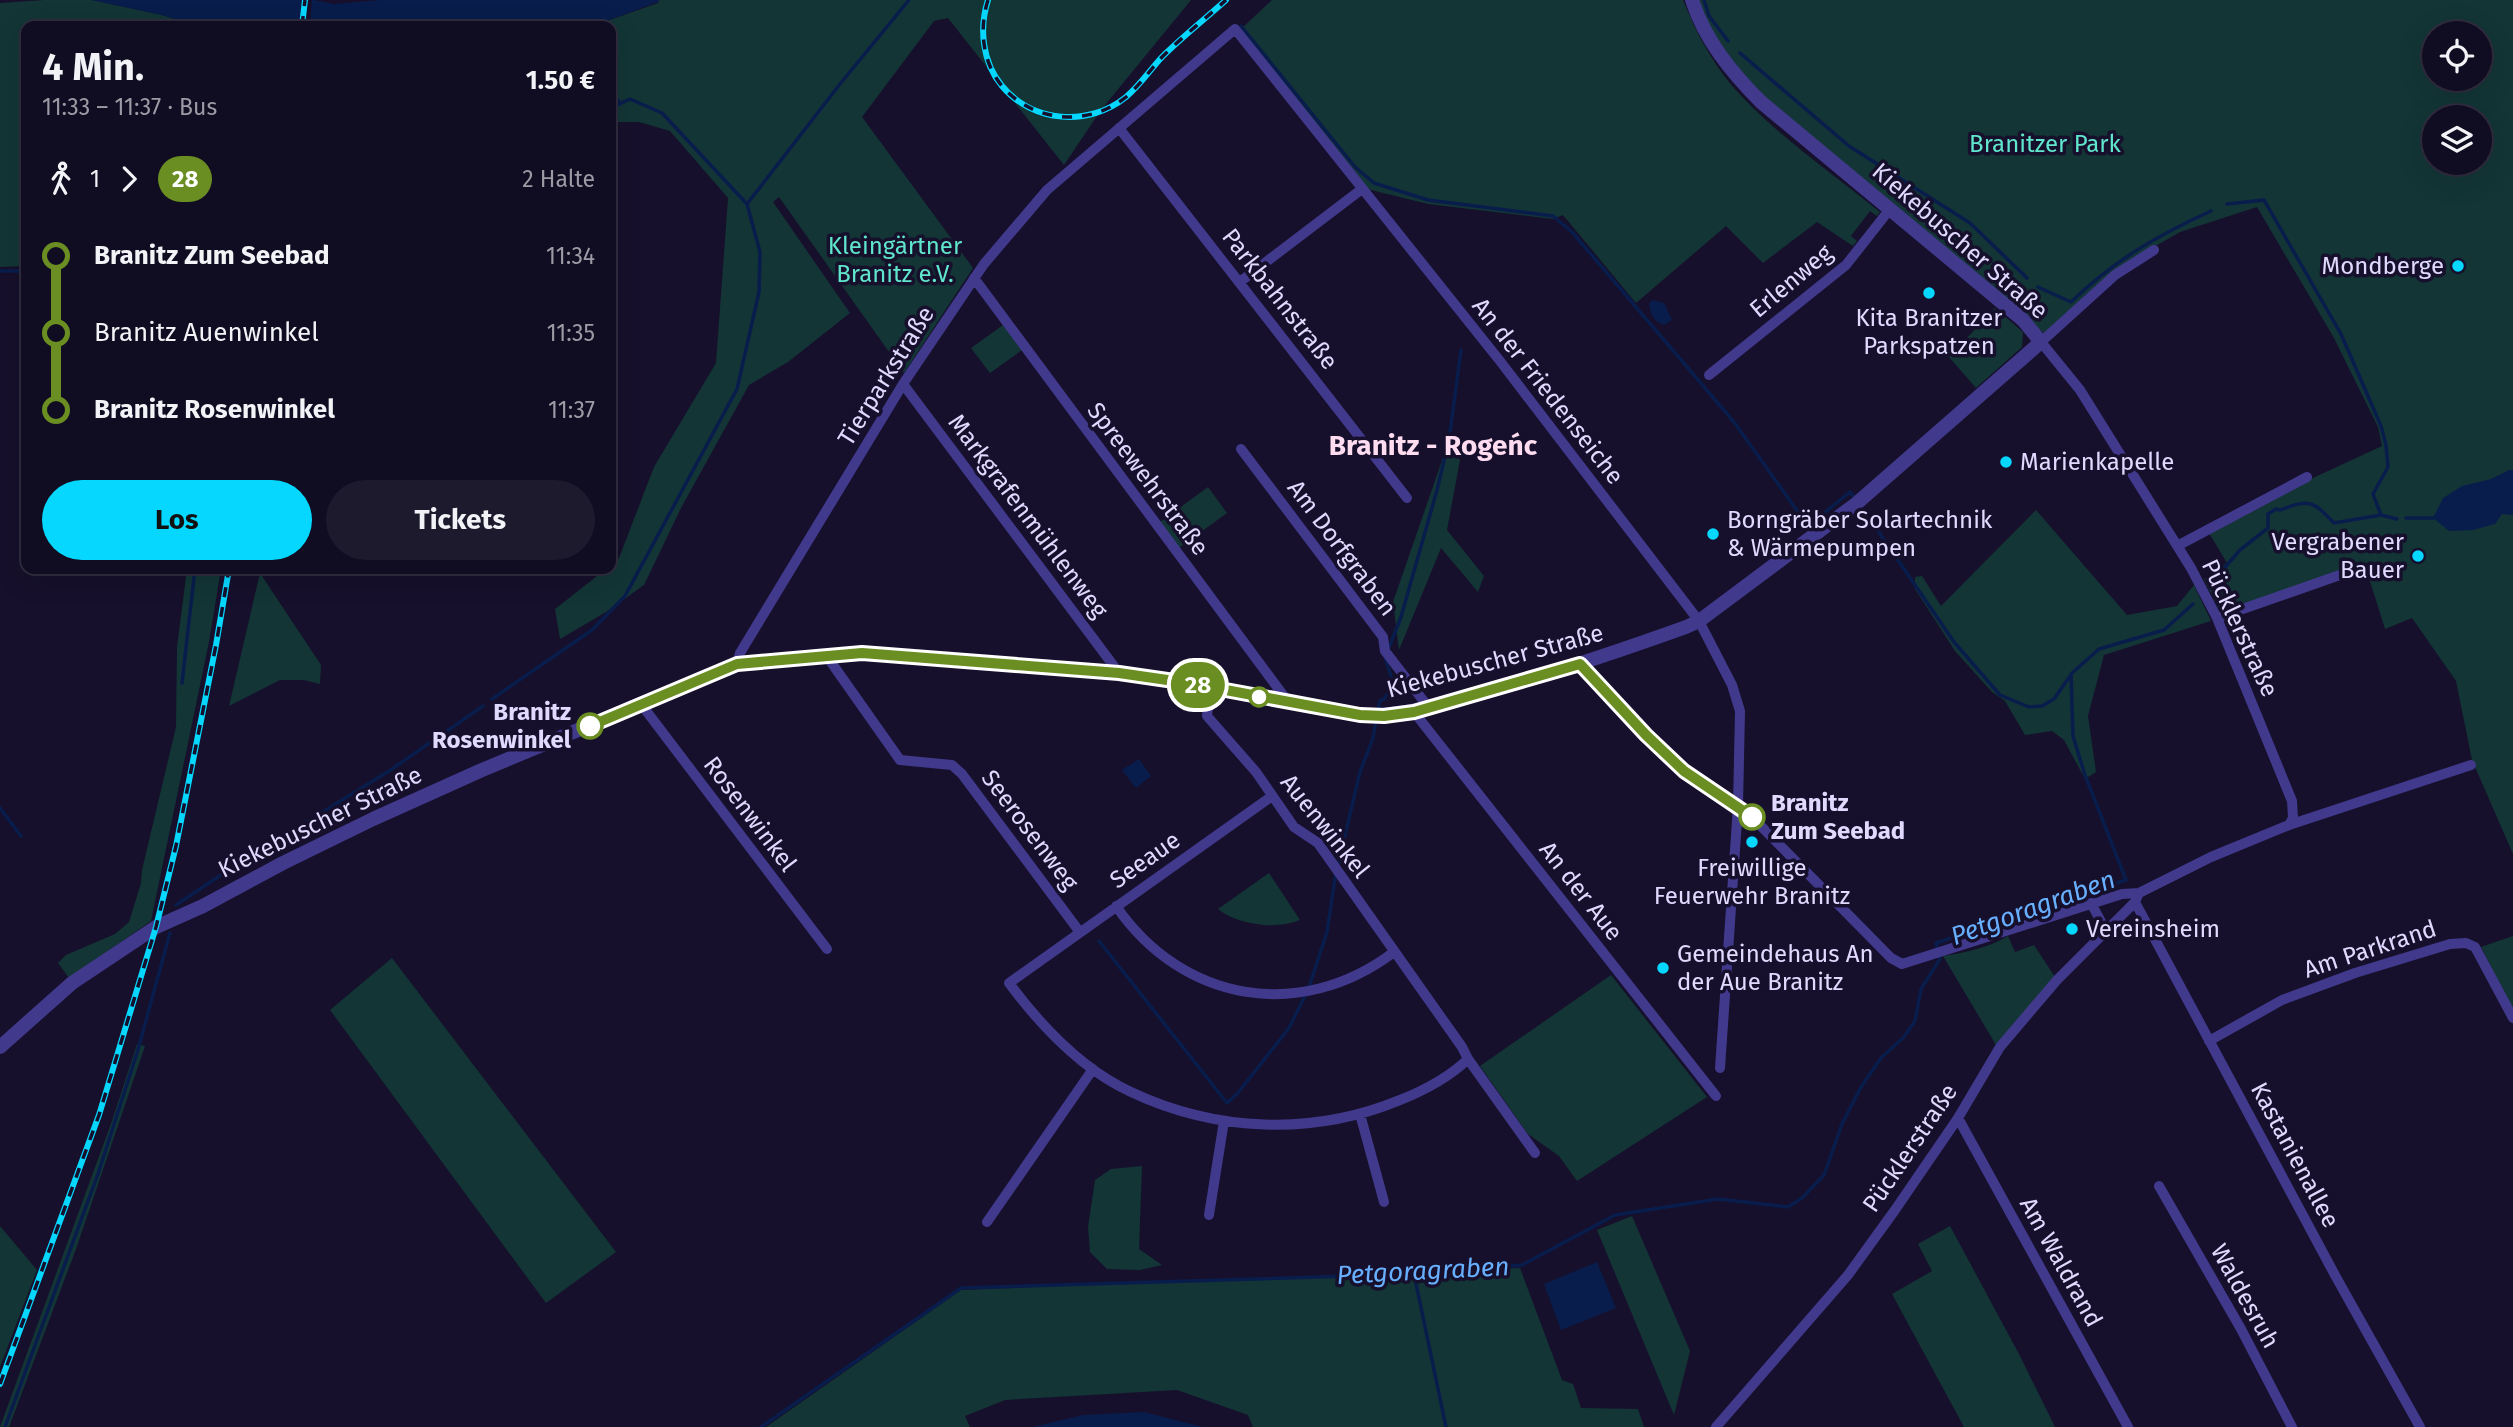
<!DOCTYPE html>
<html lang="de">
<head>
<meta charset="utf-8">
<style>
  :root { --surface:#100c21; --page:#1e1a2e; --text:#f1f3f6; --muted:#9c9ba5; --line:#302c3f; --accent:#06d7ff }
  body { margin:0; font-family:"Fira Sans",sans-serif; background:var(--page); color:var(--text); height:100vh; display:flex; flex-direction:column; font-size:26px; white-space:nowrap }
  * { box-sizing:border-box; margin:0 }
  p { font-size:23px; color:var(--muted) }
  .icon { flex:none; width:38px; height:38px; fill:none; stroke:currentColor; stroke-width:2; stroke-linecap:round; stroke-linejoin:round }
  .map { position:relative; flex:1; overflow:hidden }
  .details { position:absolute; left:21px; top:21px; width:595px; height:553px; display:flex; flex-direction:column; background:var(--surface); border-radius:14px; box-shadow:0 7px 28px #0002,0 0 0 2px var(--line) }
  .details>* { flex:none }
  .badge { padding:0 14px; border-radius:23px; font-size:24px; line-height:46px }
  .tools { position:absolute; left:2422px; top:21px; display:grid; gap:14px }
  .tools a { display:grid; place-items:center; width:70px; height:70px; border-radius:50%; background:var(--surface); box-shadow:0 7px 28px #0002,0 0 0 2px var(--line); font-size:35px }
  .map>.badge { position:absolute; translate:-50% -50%; box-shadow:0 0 0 4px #fff }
  .legs { display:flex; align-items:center; gap:10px; height:77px; padding:0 21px; font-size:23px }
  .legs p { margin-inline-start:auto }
  .headline { display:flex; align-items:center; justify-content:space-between; height:119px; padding:0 21px }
  h1 { font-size:38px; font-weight:700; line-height:52px }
  .cta { display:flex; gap:14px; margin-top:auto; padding:14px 21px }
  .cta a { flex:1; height:80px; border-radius:42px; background:var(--accent); color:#111; font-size:28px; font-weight:700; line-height:80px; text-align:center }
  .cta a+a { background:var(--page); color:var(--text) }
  ul { padding:0 21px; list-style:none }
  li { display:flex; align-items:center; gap:24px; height:77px; font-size:26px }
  li i { display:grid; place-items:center; width:10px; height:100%; margin:0 9px; background:currentColor }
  li i::after { content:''; width:18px; height:18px; margin:-9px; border:5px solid; border-radius:50%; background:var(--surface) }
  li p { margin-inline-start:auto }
  li:first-child i { background:linear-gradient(#0000 50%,currentColor 0) }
  li:last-child i { background:linear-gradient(currentColor 50%,#0000 0) }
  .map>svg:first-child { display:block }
</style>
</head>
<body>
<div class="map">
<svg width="2513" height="1427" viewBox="0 0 2513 1427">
  <rect width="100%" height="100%" fill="#16102c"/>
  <!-- green -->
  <path fill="#133536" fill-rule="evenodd" d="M 44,0 L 92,0 L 162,15 L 197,26 L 26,26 L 26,266 L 0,267 L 0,3 Z
    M 659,0 L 1191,0 L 1101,110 L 1064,165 L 948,18 L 934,21 L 862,117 L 973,268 L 904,373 L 779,197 L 773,202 L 850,313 L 788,362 L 749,385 L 681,508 L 644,585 L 606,612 L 560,639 L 555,609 L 606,569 L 611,569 L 611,565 L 619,558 L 654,467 L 716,363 L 728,198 L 670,131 L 639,122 L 611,122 L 611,26 L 592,26 L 599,21 L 601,23 L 658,3 Z
    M 1272,0 L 1683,0 C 1695,30 1712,63 1734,88 C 1775,134 1832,173 1880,212 L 1877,216 L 1870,211 L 1851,236 L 1857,241 L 1853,246 L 1817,222 L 1763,263 L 1726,226 L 1636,303 L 1563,215 L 1553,219 L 1428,204 L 1367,189 L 1241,29 Z
    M 1698,0 L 2513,0 L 2513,854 L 2472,760 L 2456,681 L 2412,618 L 2385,629 L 2369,578 L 2355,567 L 2220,612 L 2204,579 L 2227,563 L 2209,533 L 2283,492 L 2382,446 L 2378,427 L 2334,338 L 2257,207 L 2180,232 L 2152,248 L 2046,335 L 1781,112 C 1746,79 1715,46 1698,0 ZM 2434,33 L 2480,33 L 2480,79 L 2434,79 ZM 2434,117 L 2480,117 L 2480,163 L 2434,163 Z
    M 1995,308 L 2023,332 L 2022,347 L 1976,388 L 1949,357 Z
    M 1003,325 L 1022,350 L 990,373 L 971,348 Z
    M 1447,446 L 1460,460 L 1447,530 L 1484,576 L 1478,592 L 1441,548 L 1399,650 L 1393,602 Z
    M 1208,487 L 1227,513 L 1179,548 L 1160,522 Z
    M 2036,510 L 2127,615 L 2177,606 L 2194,585 L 2211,621 L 2104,655 L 2088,716 L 2096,772 L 2085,779 L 2064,740 L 2052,731 L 2025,735 L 2005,701 L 1992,692 L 1955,651 L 1915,589 L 1915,577 L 1922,576 L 1941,606 Z
    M 187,569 L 221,569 L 209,642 L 151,921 L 69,978 L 58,963 L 66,955 L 115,934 L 129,922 L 141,883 L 142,870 L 176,727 L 177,647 Z
    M 260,573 L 321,665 L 320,684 L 304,680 L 280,680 L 229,706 Z
    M 1269,873 L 1300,920 C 1276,930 1238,925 1218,909 Z
    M 2008,936 L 2015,952 L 2034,945 L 2055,977 L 1996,1045 L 1943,956 C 1968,952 1987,948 2008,936 Z
    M 2513,936 L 2513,1010 L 2481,947 Z
    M 392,958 L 616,1252 L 546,1303 L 330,1010 Z
    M 1611,975 L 1707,1097 L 1577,1181 L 1559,1156 L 1528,1134 L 1480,1066 Z
    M 137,1044 L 145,1046 L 76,1249 L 9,1427 L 0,1427 L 112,1121 Z
    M 1142,1166 L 1139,1249 L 1162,1265 L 1140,1270 L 1107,1269 L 1090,1252 L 1088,1227 L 1095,1180 L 1111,1169 Z
    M 1632,1216 L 1690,1351 L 1674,1415 L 1597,1230 Z
    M 0,1226 L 37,1270 L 0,1367 Z
    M 1950,1226 L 2019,1354 L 2055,1427 L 1964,1427 L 1892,1294 L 1932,1271 L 1918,1244 Z
    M 1520,1268 L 1562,1380 L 1573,1384 L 1581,1408 L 1638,1409 L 1644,1427 L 1253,1427 L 1248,1415 L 1177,1390 L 1005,1400 L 965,1416 L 970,1427 L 766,1427 L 961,1290 Z"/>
  <!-- water -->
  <path fill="#091d4c" d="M 92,0 L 314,0 L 334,4 L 381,0 L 659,0 L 658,2 L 601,23 L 599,21 L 592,26 L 306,26 L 297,24 L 290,26 L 197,26 L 162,15 Z
    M 1653,300 L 1664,303 L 1672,320 L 1664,325 C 1653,321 1651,315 1649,303 Z
    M 2509,470 L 2513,470 L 2513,515 L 2502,514 L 2495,524 L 2473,530 L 2449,531 L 2433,518 L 2443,498 L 2462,486 L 2491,479 Z
    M 1139,759 L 1151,776 L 1136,788 L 1122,770 Z
    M 1597,1262 L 1616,1308 L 1561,1330 L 1544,1284 Z
    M 1144,1412 L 1203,1427 L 1033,1427 L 1083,1415 Z"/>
  <!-- pier -->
  <path fill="#16102c" d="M 302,0 L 312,0 L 310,26 L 299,26 Z"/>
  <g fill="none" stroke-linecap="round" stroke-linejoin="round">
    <!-- stream -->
    <path stroke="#091d4c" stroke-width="3.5" d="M 1704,0 L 1709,16 L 1728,41
      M 1241,26 L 1355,167 L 1374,183 L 1428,200 L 1553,216 L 1572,232 L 1734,422 L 1808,526 L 1850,492 L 1857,500
      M 1740,53 L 1849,146 L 1970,223 L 2027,278
      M 611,92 L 620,103
      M 611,108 L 630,99 L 662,113 L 747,204 L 840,84 L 909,0
      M 2227,204 L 2264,200 L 2341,334 L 2381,426 L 2386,445 L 2388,467 L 2373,494 L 2381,515
      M 0,271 L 26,271
      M 2038,287 L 2071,302 C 2115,260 2156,236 2211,211
      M 1861,506 L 1954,642 L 2000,695 L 2029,707 L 2042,706 L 2054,699 L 2070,676
      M 2406,518 L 2433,518
      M 2214,580 L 2240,550 L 2268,528 L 2268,514 L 2276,509 L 2280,510 C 2310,499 2312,500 2334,523 L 2381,515 L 2397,519
      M 1388,650 L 1401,617 L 1437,490 L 1449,440 L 1461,350
      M 182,683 L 195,569
      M 492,699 L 592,630 L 625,596 L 737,389 L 759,292 L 760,252 L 747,204
      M 1377,712 L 1380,701 L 1385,698 L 1393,683 L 1385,657
      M 0,808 L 21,836
      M 273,843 L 392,769 L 483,706
      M 1338,865 L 1360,772 L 1373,738 L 1376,720
      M 176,905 L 261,848
      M 1099,941 L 1227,1103 L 1237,1094 L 1289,1028 L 1306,994
      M 1309,987 L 1327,932 L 1336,872
      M 1414,1274 L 1446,1427
      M 5,1427 L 98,1174 L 137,1053 L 170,933
      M 761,1427 L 961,1288 L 1414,1274 L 1522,1265 L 1615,1215 L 1718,1199 L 1788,1207 L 1802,1198 L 1824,1175 L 1842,1124 L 1861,1087 L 1881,1058 L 1904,1037 L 1915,1021 L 1921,989 L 1940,959 L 1936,943 L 2126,880 L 2085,775 L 2073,736 L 2071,674 L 2099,649 L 2164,630 L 2193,604"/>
    <!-- minor -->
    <path stroke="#41398c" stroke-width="10" d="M 1119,128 L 1407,498
      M 974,278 L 1289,703
      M 1241,281 L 1362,189
      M 1709,375 L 1846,265 L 1890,209
      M 903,384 L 1119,673
      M 1241,449 L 1383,637 L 1385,651 L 1429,708
      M 2179,545 L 2307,477
      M 2217,618 L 2357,569
      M 826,655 L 900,760 L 952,765 L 962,774 L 1079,931
      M 737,664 L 740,653 L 903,384 L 984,264 L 1047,190 L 1235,29 L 1500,361 L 1699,621 L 1732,685 L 1740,711 L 1738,806 L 1720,1068
      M 1580,664 L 1648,737 L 1684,771 L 1752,817 L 1891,958 L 1902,964 L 2122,894 L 2139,893 L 2211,857 L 2289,825 L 2293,818 L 2292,801 L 2217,618 L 2191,568 L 2080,390 L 2041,342 L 2115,275 L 2154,250
      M 1210,687 L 1207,716 L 1256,772 L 1294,827 L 1318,843 L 1462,1047 L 1468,1059 C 1448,1078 1425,1090 1400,1100 C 1313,1136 1216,1132 1131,1092 C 1081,1069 1041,1026 1009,983 L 1272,796
      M 641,704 L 827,949
      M 1414,712 L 1716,1096
      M 2289,825 L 2471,765
      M 2135,902 L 2336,1277 L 2420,1427
      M 2091,903 L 2106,931
      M 1116,906 C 1182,1002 1300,1023 1394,952
      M 2209,1041 L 2282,1000 L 2355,973 L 2450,944 L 2466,943 L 2475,947 L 2513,1018
      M 1468,1059 L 1535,1153
      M 1360,1114 L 1384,1202
      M 1958,1118 L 2128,1427
      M 2159,1186 L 2241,1329 L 2292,1427
      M 1209,1215 L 1224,1121
      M 987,1222 L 1093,1069
      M 1716,1427 L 1848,1275 L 1895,1210 L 1958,1118 L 2000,1047 L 2057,980 L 2135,902 L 2139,893"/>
    <!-- tertiary -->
    <path stroke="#41398c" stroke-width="14" d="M 0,1047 L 72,983 L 156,927 L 203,906 L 283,863 L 373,819 L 482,770 L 737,664 L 862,653 L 1019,665 L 1119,673 L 1188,683 L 1360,715 C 1407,716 1448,703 1492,690 C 1557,672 1622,650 1686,627 L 1699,621 L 1857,503 L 2041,342 L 2023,320 L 1761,102 C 1731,72 1705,40 1692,0"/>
    <!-- rail casing -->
    <g stroke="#06d7ff" stroke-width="6">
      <path id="rail" d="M 988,0 C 979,28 982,62 1002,86 C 1033,123 1089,127 1126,97 C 1140,85 1150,70 1162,57 C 1182,37 1205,19 1226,0
        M 302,26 L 305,0
        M 0,1384 L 99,1115 L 156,927 L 176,846 L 216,645 L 229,569"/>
    </g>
    <!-- rail -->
    <use href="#rail" stroke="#16102c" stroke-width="3.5" stroke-dasharray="10" stroke-linecap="butt"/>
  </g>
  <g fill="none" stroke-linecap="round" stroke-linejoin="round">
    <!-- line-1 casing -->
    <g stroke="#fff" stroke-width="16">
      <path id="line-1" d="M 590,726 L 737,664 L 862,653 L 1119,673 L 1188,683 L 1360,715 L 1384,716 L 1414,712 L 1580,664 L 1646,735 L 1684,771 L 1752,817"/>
    </g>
    <!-- line-1 -->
    <use href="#line-1" stroke="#6b8e23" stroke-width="10"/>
  </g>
  <!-- markers -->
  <g fill="#06d7ff" stroke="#16102c" stroke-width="2.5">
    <circle cx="2458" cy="266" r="7"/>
    <circle cx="1929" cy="293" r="7"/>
    <circle cx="2006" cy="462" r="7"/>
    <circle cx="1713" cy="534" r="7"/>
    <circle cx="2418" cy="556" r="7"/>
    <circle cx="1752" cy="842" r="7"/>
    <circle cx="2072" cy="929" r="7"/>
    <circle cx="1663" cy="968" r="7"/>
  </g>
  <g fill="#fff" stroke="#6b8e23" stroke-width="3.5">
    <circle cx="1259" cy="697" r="9"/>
    <circle cx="590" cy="726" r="12"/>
    <circle cx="1752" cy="817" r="12"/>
  </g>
  <g text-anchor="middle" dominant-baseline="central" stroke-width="7" stroke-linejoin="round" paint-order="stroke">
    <!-- park labels -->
    <g font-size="24" fill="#60e6cc" stroke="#16102c">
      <text x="2045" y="144">Branitzer Park</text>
      <text x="895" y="246">Kleingärtner<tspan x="895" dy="28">Branitz e.V.</tspan></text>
    </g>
    <!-- street labels -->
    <g font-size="24" fill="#e1daff" stroke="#16102c">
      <text transform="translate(1960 241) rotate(41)">Kiekebuscher Straße</text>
      <text transform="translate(1791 281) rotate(-40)">Erlenweg</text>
      <text transform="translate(1280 299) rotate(52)">Parkbahnstraße</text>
      <text transform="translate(886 376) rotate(-58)">Tierparkstraße</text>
      <text transform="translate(1548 391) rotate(52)">An der Friedenseiche</text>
      <text transform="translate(1148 479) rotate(53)">Spreewehrstraße</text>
      <text transform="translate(1028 516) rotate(53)">Markgrafenmühlenweg</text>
      <text transform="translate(1342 548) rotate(53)">Am Dorfgraben</text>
      <text transform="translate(2240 628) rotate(65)">Pücklerstraße</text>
      <text transform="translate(1495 661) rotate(-15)">Kiekebuscher Straße</text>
      <text transform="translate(750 814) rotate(53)">Rosenwinkel</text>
      <text transform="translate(320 822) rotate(-26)">Kiekebuscher Straße</text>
      <text transform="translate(1325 826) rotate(51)">Auenwinkel</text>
      <text transform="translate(1030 830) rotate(53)">Seerosenweg</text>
      <text transform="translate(1145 860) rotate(-35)">Seeaue</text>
      <text transform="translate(1581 891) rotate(52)">An der Aue</text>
      <text transform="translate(2370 949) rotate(-18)">Am Parkrand</text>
      <text transform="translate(1910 1148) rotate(-56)">Pücklerstraße</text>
      <text transform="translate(2295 1155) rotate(62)">Kastanienallee</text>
      <text transform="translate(2061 1262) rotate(61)">Am Waldrand</text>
      <text transform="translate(2245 1296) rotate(61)">Waldesruh</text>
    </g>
    <!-- poi labels -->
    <g font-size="24" fill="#e1daff" stroke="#16102c" text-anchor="start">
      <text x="2444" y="266" text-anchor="end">Mondberge</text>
      <text x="1929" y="318" text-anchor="middle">Kita Branitzer<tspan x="1929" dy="28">Parkspatzen</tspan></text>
      <text x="2020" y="462">Marienkapelle</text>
      <text x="1727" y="520">Borngräber Solartechnik<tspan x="1727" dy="28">&amp; Wärmepumpen</tspan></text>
      <text x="2404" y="542" text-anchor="end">Vergrabener<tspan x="2404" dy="28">Bauer</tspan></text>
      <text x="1752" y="868" text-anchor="middle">Freiwillige<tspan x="1752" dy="28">Feuerwehr Branitz</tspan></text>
      <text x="2086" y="929">Vereinsheim</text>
      <text x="1677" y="954">Gemeindehaus An<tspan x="1677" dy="28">der Aue Branitz</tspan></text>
    </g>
    <!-- stop labels -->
    <g font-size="24" font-weight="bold" fill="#e1daff" stroke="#16102c" text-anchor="end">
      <text x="571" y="712">Branitz<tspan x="571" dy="28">Rosenwinkel</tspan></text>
      <text x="1771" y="803" text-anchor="start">Branitz<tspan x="1771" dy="28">Zum Seebad</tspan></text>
    </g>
    <!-- water labels -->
    <g font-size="26" font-style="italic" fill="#68b0ff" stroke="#16102c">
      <text transform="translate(2033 908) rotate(-20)">Petgoragraben</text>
      <text transform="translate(1423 1271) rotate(-3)">Petgoragraben</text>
    </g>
    <!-- quarter labels -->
    <g font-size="28" font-weight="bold" fill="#ffdcf0" stroke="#16102c">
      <text x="1433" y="445">Branitz - Rogeńc</text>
    </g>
  </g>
</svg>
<div class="tools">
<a><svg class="icon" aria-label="locate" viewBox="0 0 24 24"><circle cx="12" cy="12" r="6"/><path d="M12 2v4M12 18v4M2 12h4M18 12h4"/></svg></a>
<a><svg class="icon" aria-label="layers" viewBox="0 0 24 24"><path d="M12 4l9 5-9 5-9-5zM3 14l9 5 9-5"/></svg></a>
</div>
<b class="badge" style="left:1198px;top:685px;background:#6b8e23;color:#fff">28</b>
<section class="details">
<div class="headline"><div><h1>4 Min.</h1><p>11:33 – 11:37 · Bus</p></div><b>1.50 €</b></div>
<div class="legs"><svg class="icon" aria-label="walk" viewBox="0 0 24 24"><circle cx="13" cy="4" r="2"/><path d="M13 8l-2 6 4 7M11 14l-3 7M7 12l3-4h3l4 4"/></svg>1<svg class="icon" aria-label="forward" viewBox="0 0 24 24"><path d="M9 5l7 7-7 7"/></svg><b class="badge" style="background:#6b8e23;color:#fff">28</b><p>2 Halte</p></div>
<ul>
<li><i style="color:#6b8e23"></i><b>Branitz Zum Seebad</b><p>11:34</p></li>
<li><i style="color:#6b8e23"></i><span>Branitz Auenwinkel</span><p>11:35</p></li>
<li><i style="color:#6b8e23"></i><b>Branitz Rosenwinkel</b><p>11:37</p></li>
</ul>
<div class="cta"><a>Los</a><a>Tickets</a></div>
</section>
</div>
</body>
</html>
